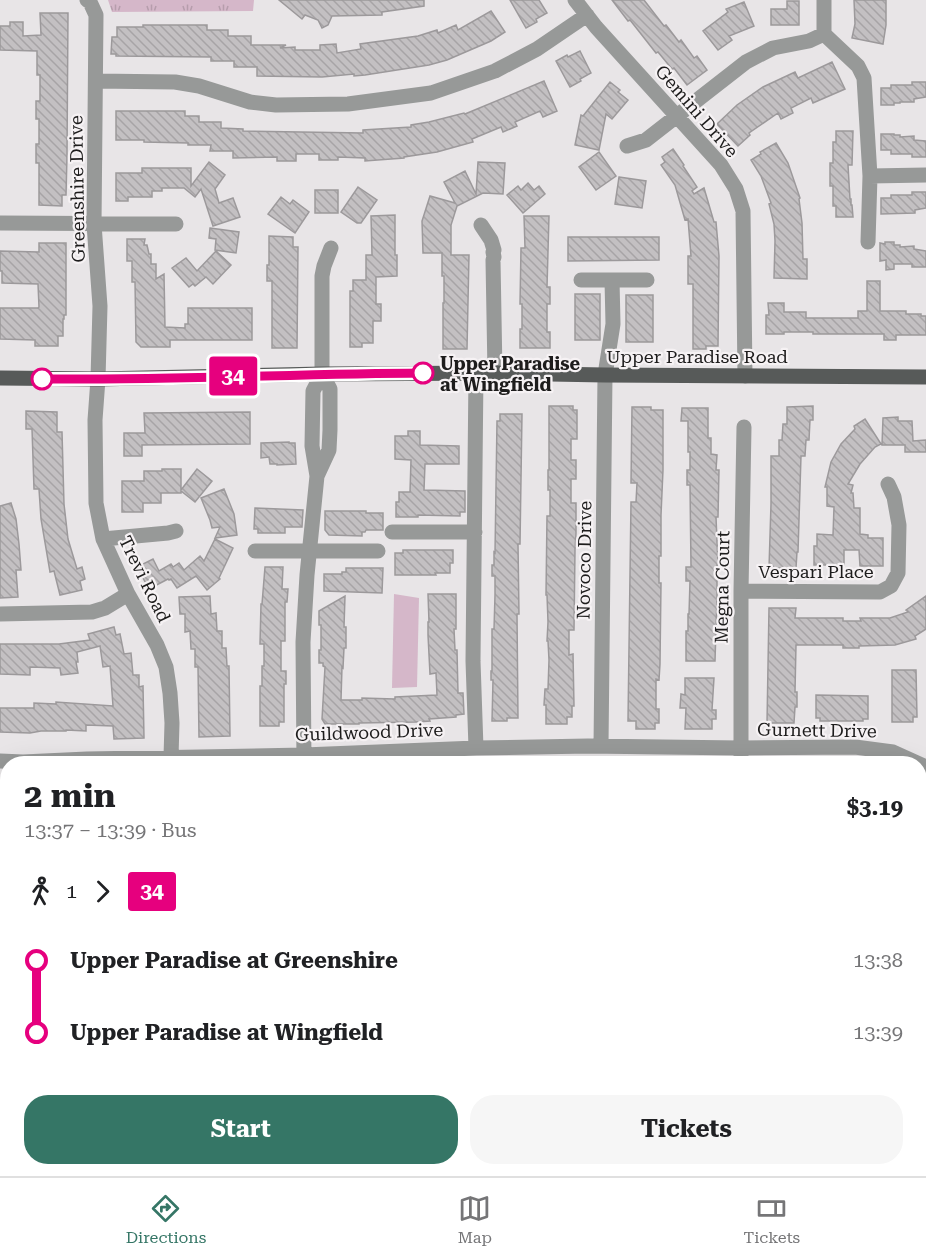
<!DOCTYPE html>
<html lang="en">
<head>
<meta charset="utf-8">
<style>
  :root { --surface:#fff; --page:#f6f6f6; --text:#202124; --muted:#757577; --line:#e0e0e0; --accent:#357666 }
  body { margin:0; font-family:"Roboto Serif",serif; background:var(--page); color:var(--text); height:100vh; display:flex; flex-direction:column; font-size:22px; white-space:nowrap }
  * { box-sizing:border-box; margin:0 }
  p { font-size:20px; color:var(--muted) }
  .icon { flex:none; width:33px; height:33px; fill:none; stroke:currentColor; stroke-width:2; stroke-linecap:round; stroke-linejoin:round }
  .map { position:relative; flex:1; overflow:hidden }
  .panel { position:absolute; left:0px; top:756px; width:927px; height:420px; display:flex; flex-direction:column; background:var(--surface); border-radius:24px 24px 0 0; box-shadow:0 6px 24px #0002 }
  .panel>* { flex:none }
  .badge { padding:0 12px; border-radius:4px; font-size:21px; line-height:39px }
  .map>.badge { position:absolute; translate:-50% -50%; box-shadow:0 0 0 3px #fff }
  .legs { display:flex; align-items:center; gap:9px; height:66px; padding:0 24px; font-size:20px }
  .legs p { margin-inline-start:auto }
  .summary { display:flex; align-items:center; justify-content:space-between; height:102px; padding:0 24px }
  h1 { font-size:33px; font-weight:700; line-height:45px }
  .primary-button { display:flex; gap:12px; margin-top:auto; padding:12px 24px }
  .primary-button a { flex:1; height:69px; border-radius:24px; background:var(--accent); color:#fff; font-size:24px; font-weight:700; line-height:69px; text-align:center }
  .primary-button a+a { background:var(--page); color:var(--text) }
  ul { padding:0 24px; list-style:none }
  li { display:flex; align-items:center; gap:21px; height:72px; font-size:22px }
  li i { display:grid; place-items:center; width:9px; height:100%; margin:0 8px; background:currentColor }
  li i::after { content:''; width:15px; height:15px; margin:-8px; border:4px solid; border-radius:50%; background:var(--surface) }
  li p { margin-inline-start:auto }
  li:first-child i { background:linear-gradient(#0000 50%,currentColor 0) }
  li:last-child i { background:linear-gradient(currentColor 50%,#0000 0) }
  .menu { display:flex; justify-content:space-around; align-items:center; height:84px; border-top:2px solid var(--line); background:var(--surface); font-size:16px; color:var(--muted) }
  .menu a { display:grid; justify-items:center; gap:3px }
  .menu .active { color:var(--accent) }
  .map>svg:first-child { display:block }
</style>
</head>
<body>
<div class="map">
<svg width="926" height="1176" viewBox="0 0 926 1176">
  <defs>
    <pattern id="park-tufts" width="24" height="20" patternUnits="userSpaceOnUse" patternTransform="scale(1.5)"><rect width="24" height="20" fill="#d5b7c9"/><path d="M3 7l-1-3M5 7V3M7 7l1-3M15 17l-1-3M17 17v-4M19 17l1-3" fill="none" stroke="#b69dac"/></pattern>
    <pattern id="building-back-hatch" width="6" height="6" patternUnits="userSpaceOnUse" patternTransform="scale(1.5)"><rect width="6" height="6" fill="#c3c0c2"/><path d="M-1 5l2 2M0 0l6 6M5-1l2 2" fill="none" stroke="#a7a4a6"/></pattern>
  </defs>
  <rect width="100%" height="100%" fill="#e8e5e7"/>
  <!-- built -->
  <path fill="#e3d8df" d="M 693,1168 L 693,1176 L 337,1176 L 328,1169 Z"/>
  <!-- grass -->
  <path fill="#d5b7c9" d="M 394,594 L 419,598 L 417,687 L 392,688 Z"/>
  <!-- park -->
  <path fill="url(#park-tufts)" d="M 108,0 L 254,0 L 253,11 L 112,12 Z
    M 663,759 L 663,764 L 442,763 L 442,761 Z"/>
  <!-- building -->
  <path fill="url(#building-back-hatch)" stroke="#9c999b" stroke-width="1.5" d="M 279,0 L 424,0 L 424,6 L 382,12 L 382,15 L 332,16 L 328,25 L 322,28 L 318,20 L 305,15 L 302,19 Z
    M 510,0 L 539,0 L 547,13 L 536,19 L 537,22 L 526,28 Z
    M 612,0 L 644,0 L 664,26 L 666,25 L 679,42 L 681,40 L 694,58 L 697,56 L 707,70 L 687,85 L 674,68 L 672,69 L 658,52 L 656,53 L 630,20 L 628,21 Z
    M 854,0 L 886,0 L 886,25 L 883,44 L 852,38 L 855,24 Z
    M 787,1 L 799,1 L 799,25 L 771,25 L 771,9 L 787,9 Z
    M 744,2 L 754,26 L 729,36 L 732,40 L 718,50 L 703,31 L 728,12 L 726,9 Z
    M 491,11 L 505,32 L 491,41 L 447,60 L 429,65 L 365,75 L 354,76 L 354,74 L 322,77 L 257,76 L 257,67 L 234,67 L 234,61 L 211,61 L 211,57 L 116,56 L 116,54 L 111,54 L 112,37 L 117,37 L 117,27 L 143,27 L 143,25 L 207,25 L 207,30 L 228,30 L 228,36 L 251,36 L 251,45 L 286,45 L 280,48 L 295,47 L 295,50 L 320,50 L 320,45 L 336,44 L 337,53 L 361,49 L 360,44 L 418,36 L 437,30 L 438,33 L 456,25 L 458,30 Z
    M 40,13 L 68,13 L 67,156 L 66,195 L 62,195 L 62,206 L 39,205 L 39,163 L 36,163 L 36,144 L 39,144 L 39,119 L 36,119 L 36,101 L 40,101 L 40,75 L 37,75 L 37,51 L 0,50 L 0,26 L 10,26 L 10,22 L 23,22 L 23,36 L 41,35 Z
    M 580,51 L 591,73 L 580,79 L 581,81 L 570,87 L 556,61 L 567,55 L 568,57 Z
    M 832,62 L 845,89 L 813,103 L 811,98 L 791,108 L 793,113 L 781,119 L 778,113 L 749,133 L 750,135 L 738,146 L 717,124 L 737,105 L 763,87 L 795,72 L 798,78 Z
    M 544,81 L 557,111 L 543,117 L 540,111 L 515,122 L 517,126 L 503,132 L 501,127 L 472,139 L 473,142 L 437,152 L 404,157 L 404,158 L 365,161 L 365,158 L 338,157 L 338,160 L 319,160 L 319,154 L 296,154 L 296,161 L 277,161 L 277,157 L 233,158 L 233,151 L 210,151 L 211,145 L 188,145 L 188,143 L 144,142 L 144,140 L 116,140 L 116,111 L 185,111 L 185,116 L 199,116 L 199,122 L 221,122 L 221,128 L 243,129 L 243,131 L 363,133 L 363,130 L 411,127 L 411,125 L 429,122 L 464,113 L 465,114 Z
    M 610,82 L 620,90 L 618,92 L 628,100 L 612,119 L 606,114 L 599,150 L 575,145 L 581,115 L 583,116 Z
    M 912,82 L 926,82 L 926,97 L 914,99 L 914,102 L 900,102 L 900,103 L 894,103 L 894,105 L 881,105 L 881,88 L 891,88 L 891,85 L 912,85 Z
    M 836,131 L 853,131 L 852,165 L 848,165 L 850,199 L 851,199 L 851,205 L 852,205 L 853,217 L 836,217 L 836,206 L 833,206 L 833,186 L 830,186 L 830,163 L 833,163 L 833,142 L 836,142 Z
    M 881,134 L 894,134 L 894,135 L 900,135 L 900,137 L 914,136 L 914,140 L 926,141 L 926,157 L 912,157 L 912,154 L 891,154 L 891,150 L 881,150 Z
    M 776,143 L 788,163 L 800,198 L 799,199 L 802,223 L 803,259 L 807,259 L 807,279 L 774,278 L 775,241 L 774,224 L 769,204 L 771,203 L 761,176 L 751,160 L 761,154 L 760,152 Z
    M 673,149 L 684,165 L 683,166 L 697,187 L 692,191 L 694,194 L 704,188 L 714,222 L 716,222 L 719,256 L 718,346 L 706,346 L 706,349 L 693,349 L 693,284 L 688,284 L 688,256 L 691,256 L 688,219 L 685,220 L 675,185 L 661,165 L 665,162 L 662,157 Z
    M 599,152 L 616,176 L 596,190 L 579,167 Z
    M 209,162 L 225,175 L 215,189 L 219,203 L 233,198 L 240,217 L 213,226 L 201,189 L 195,197 L 184,188 L 162,188 L 162,191 L 152,191 L 152,197 L 128,197 L 128,201 L 116,201 L 116,173 L 142,173 L 142,168 L 191,168 L 191,186 Z
    M 478,162 L 505,163 L 503,194 L 483,193 L 457,206 L 451,225 L 451,255 L 469,255 L 467,349 L 443,349 L 443,303 L 444,303 L 444,276 L 442,276 L 442,253 L 423,253 L 422,221 L 430,196 L 455,203 L 444,182 L 465,171 L 476,194 Z
    M 619,177 L 646,181 L 642,208 L 615,204 Z
    M 528,183 L 534,190 L 539,186 L 545,194 L 523,213 L 507,195 L 518,186 L 521,190 Z
    M 358,187 L 377,200 L 361,223 L 357,223 L 341,212 Z
    M 315,190 L 338,190 L 338,213 L 315,213 Z
    M 912,192 L 926,192 L 926,208 L 915,210 L 915,213 L 881,214 L 881,198 L 891,198 L 891,195 L 912,195 Z
    M 281,197 L 290,204 L 293,200 L 309,212 L 295,233 L 268,214 Z
    M 395,215 L 395,255 L 397,255 L 397,276 L 376,277 L 376,304 L 381,304 L 381,321 L 373,321 L 373,343 L 362,343 L 362,347 L 350,347 L 350,291 L 353,291 L 353,280 L 366,280 L 366,255 L 372,255 L 371,216 Z
    M 524,216 L 549,216 L 547,287 L 550,287 L 550,304 L 547,304 L 547,332 L 550,332 L 550,348 L 520,348 L 520,329 L 522,329 L 522,304 L 520,304 L 521,248 L 525,248 Z
    M 210,228 L 239,232 L 236,253 L 215,250 L 216,239 L 209,238 Z
    M 269,236 L 293,237 L 293,247 L 298,247 L 297,348 L 272,348 L 272,281 L 267,281 L 267,265 L 269,265 Z
    M 568,237 L 659,237 L 659,260 L 568,261 Z
    M 127,239 L 145,239 L 144,245 L 147,245 L 149,254 L 151,254 L 151,264 L 156,264 L 156,279 L 164,274 L 165,327 L 185,328 L 185,324 L 188,324 L 188,308 L 252,308 L 252,340 L 170,340 L 170,347 L 141,347 L 136,342 L 135,282 L 132,282 L 132,261 L 127,261 Z
    M 885,242 L 894,242 L 894,245 L 900,245 L 900,247 L 914,246 L 914,249 L 926,251 L 926,267 L 912,267 L 912,264 L 894,264 L 894,269 L 886,270 L 886,260 L 880,261 L 880,243 L 885,244 Z
    M 39,243 L 66,243 L 66,315 L 64,315 L 64,319 L 63,319 L 63,336 L 58,336 L 58,346 L 35,346 L 35,340 L 0,339 L 0,308 L 38,308 L 39,307 L 38,284 L 2,283 L 2,271 L 0,271 L 0,251 L 39,252 Z
    M 216,251 L 231,265 L 213,284 L 206,277 L 195,286 L 193,284 L 189,287 L 172,268 L 186,258 L 197,271 Z
    M 867,281 L 880,281 L 880,311 L 906,311 L 906,314 L 921,314 L 921,316 L 926,316 L 926,335 L 896,335 L 896,340 L 884,340 L 884,334 L 813,334 L 813,332 L 784,332 L 784,334 L 766,334 L 766,315 L 769,315 L 768,303 L 784,303 L 784,312 L 806,312 L 806,318 L 858,318 L 858,311 L 867,311 Z
    M 575,294 L 600,294 L 600,340 L 575,340 Z
    M 626,295 L 653,295 L 653,342 L 626,342 Z
    M 549,406 L 573,406 L 573,410 L 577,410 L 577,439 L 571,439 L 571,460 L 576,460 L 576,479 L 571,479 L 571,503 L 576,503 L 576,533 L 575,550 L 574,630 L 569,630 L 569,655 L 573,654 L 574,706 L 572,706 L 572,717 L 567,717 L 567,724 L 546,724 L 546,705 L 544,705 L 545,689 L 548,689 L 549,660 L 548,641 L 547,641 L 548,622 L 547,595 L 546,595 L 547,516 L 550,516 L 550,490 L 548,490 L 548,470 L 549,470 Z
    M 813,406 L 813,420 L 810,420 L 809,440 L 806,440 L 805,456 L 801,456 L 798,552 L 797,552 L 796,568 L 769,568 L 771,504 L 771,456 L 779,456 L 779,440 L 782,440 L 783,424 L 787,424 L 787,407 Z
    M 632,407 L 651,407 L 651,410 L 663,410 L 663,470 L 661,515 L 661,556 L 659,556 L 659,583 L 661,583 L 660,664 L 659,680 L 656,679 L 656,709 L 659,709 L 659,723 L 655,723 L 655,729 L 636,729 L 636,721 L 628,721 L 631,502 L 636,502 L 637,483 L 631,483 Z
    M 682,408 L 708,408 L 708,438 L 711,438 L 711,454 L 717,455 L 716,470 L 719,470 L 718,517 L 716,517 L 718,565 L 717,565 L 717,597 L 715,661 L 686,661 L 686,631 L 688,631 L 688,614 L 689,614 L 690,581 L 686,581 L 686,567 L 691,567 L 690,485 L 687,485 L 687,470 L 690,470 L 690,452 L 688,452 L 688,421 L 681,421 Z
    M 26,411 L 57,412 L 57,432 L 62,432 L 64,504 L 68,539 L 77,569 L 82,567 L 85,579 L 80,581 L 82,590 L 60,595 L 54,571 L 50,572 L 41,519 L 39,489 L 34,489 L 32,429 L 26,429 Z
    M 250,412 L 250,444 L 142,445 L 142,456 L 124,456 L 124,433 L 145,433 L 144,413 Z
    M 500,414 L 522,414 L 520,544 L 518,544 L 519,614 L 517,614 L 518,718 L 507,718 L 507,721 L 492,721 L 493,680 L 491,680 L 491,671 L 492,671 L 492,629 L 494,629 L 495,595 L 495,576 L 492,576 L 492,565 L 494,565 L 494,552 L 495,553 L 497,421 L 500,421 Z
    M 898,417 L 898,421 L 912,421 L 913,441 L 926,440 L 926,452 L 905,452 L 905,445 L 882,445 L 883,418 Z
    M 865,419 L 881,444 L 875,447 L 860,464 L 848,484 L 853,485 L 851,493 L 853,493 L 854,508 L 860,508 L 860,534 L 868,535 L 868,538 L 883,538 L 883,566 L 860,566 L 859,550 L 844,550 L 844,565 L 814,565 L 814,546 L 817,546 L 817,534 L 833,535 L 834,507 L 827,506 L 827,487 L 825,487 L 831,462 L 841,444 L 855,429 L 854,426 Z
    M 408,431 L 420,431 L 420,445 L 459,446 L 459,464 L 425,464 L 424,490 L 465,491 L 465,512 L 460,512 L 460,516 L 418,515 L 418,517 L 396,517 L 396,502 L 399,502 L 399,492 L 410,492 L 411,460 L 395,459 L 395,436 L 408,436 Z
    M 289,442 L 289,443 L 295,443 L 296,464 L 277,465 L 277,464 L 270,464 L 269,457 L 261,458 L 261,443 Z
    M 162,469 L 181,469 L 181,490 L 197,469 L 212,481 L 195,502 L 181,491 L 181,493 L 161,493 L 161,503 L 143,503 L 143,512 L 122,512 L 122,481 L 144,481 L 144,471 L 162,471 Z
    M 224,489 L 234,514 L 237,535 L 215,538 L 220,527 L 212,528 L 210,520 L 201,498 Z
    M 11,503 L 16,519 L 19,544 L 21,570 L 16,570 L 18,597 L 0,598 L 0,506 Z
    M 255,508 L 303,510 L 302,527 L 285,527 L 285,533 L 258,533 L 258,529 L 254,529 Z
    M 325,511 L 366,511 L 366,513 L 383,513 L 383,530 L 366,530 L 365,532 L 362,532 L 362,536 L 329,535 L 325,530 Z
    M 215,539 L 233,548 L 219,578 L 220,579 L 207,590 L 196,576 L 177,588 L 171,579 L 169,580 L 168,579 L 149,589 L 137,567 L 153,559 L 159,571 L 171,564 L 173,567 L 179,563 L 184,570 L 200,556 L 204,561 Z
    M 403,550 L 453,550 L 453,563 L 450,563 L 450,573 L 435,573 L 436,575 L 395,575 L 395,553 L 403,553 Z
    M 265,567 L 283,567 L 282,589 L 288,589 L 287,602 L 285,602 L 285,641 L 281,641 L 281,671 L 286,671 L 286,684 L 284,684 L 284,722 L 279,722 L 279,726 L 260,726 L 260,686 L 262,686 L 262,666 L 264,666 L 264,644 L 260,644 L 261,604 L 262,604 Z
    M 346,568 L 383,568 L 382,593 L 324,591 L 324,574 L 342,574 L 342,572 L 346,572 Z
    M 428,594 L 456,594 L 456,629 L 454,629 L 455,650 L 457,650 L 458,693 L 463,693 L 464,714 L 456,715 L 456,717 L 429,719 L 430,721 L 416,722 L 359,723 L 359,724 L 325,724 L 322,719 L 325,667 L 323,666 L 323,663 L 319,663 L 319,650 L 321,650 L 321,625 L 319,625 L 319,611 L 345,596 L 344,627 L 346,627 L 346,648 L 344,648 L 343,668 L 342,667 L 341,700 L 362,700 L 362,698 L 395,699 L 395,697 L 437,695 L 436,673 L 430,674 L 428,635 L 428,622 L 429,622 Z
    M 210,596 L 211,614 L 216,613 L 217,631 L 222,631 L 222,648 L 226,648 L 227,666 L 229,666 L 230,736 L 199,737 L 198,667 L 195,667 L 195,649 L 191,649 L 190,631 L 185,632 L 185,614 L 180,614 L 179,597 Z
    M 926,596 L 926,629 L 915,636 L 916,639 L 895,645 L 859,646 L 859,648 L 843,648 L 843,645 L 796,645 L 795,692 L 797,692 L 797,707 L 795,707 L 794,723 L 767,723 L 769,608 L 796,608 L 795,618 L 843,618 L 843,621 L 861,621 L 860,618 L 890,618 L 908,612 L 906,610 Z
    M 114,627 L 116,635 L 120,634 L 124,654 L 131,653 L 133,675 L 139,675 L 139,687 L 143,686 L 144,738 L 114,739 L 113,726 L 86,725 L 86,731 L 66,730 L 66,731 L 41,731 L 30,733 L 0,732 L 0,708 L 34,708 L 34,703 L 56,704 L 56,702 L 113,706 L 110,666 L 103,667 L 100,646 L 77,652 L 78,662 L 76,662 L 78,673 L 61,675 L 60,668 L 30,667 L 30,675 L 0,674 L 0,644 L 59,644 L 90,640 L 88,634 Z
    M 892,670 L 916,670 L 917,717 L 913,717 L 913,722 L 892,722 Z
    M 685,678 L 714,678 L 712,710 L 716,710 L 716,719 L 712,719 L 712,729 L 685,729 L 686,708 L 680,708 L 681,694 L 685,695 Z
    M 816,695 L 868,696 L 868,719 L 863,719 L 863,721 L 820,721 L 820,718 L 816,718 Z"/>
  <g fill="none" stroke-linecap="round" stroke-linejoin="round">
    <!-- minor -->
    <path stroke="#979998" stroke-width="15" d="M 87,0 L 90,2 L 96,15 L 94,224 L 100,306 L 98,379 L 95,420 L 96,503 L 103,539 L 128,594 L 157,645 L 166,667 L 170,693 L 172,723 L 171,757
      M 575,0 L 596,27 L 721,165 L 736,189 L 743,211 L 745,376
      M 824,34 L 858,66 L 864,78 L 870,176 L 868,242
      M 824,34 L 824,0
      M 96,81 L 175,82 L 199,86 L 250,102 L 276,105 L 348,104 L 431,93 L 495,71 L 537,49 L 587,15
      M 627,146 L 646,140 L 746,62 L 773,48 L 809,41 L 824,34
      M 870,176 L 926,175
      M 0,223 L 176,224
      M 481,225 L 491,240 L 494,250 L 493,252 L 494,257 L 493,260 L 495,373
      M 581,280 L 647,280
      M 317,476 L 329,450 L 330,430 L 330,389 L 322,374
      M 392,532 L 475,532
      M 103,539 L 168,533 L 176,531
      M 255,551 L 378,551
      M 741,591 L 880,592 L 891,586 L 898,573 L 899,525 L 894,497 L 888,484
      M 0,614 L 92,612 L 105,608 L 128,594
      M 601,746 L 605,375 L 613,324 L 612,280
      M 476,748 L 473,661 L 476,373
      M 0,761 L 23,762 L 87,759 L 304,755 L 476,748 L 588,746 L 740,748 L 855,747 L 893,752 L 926,767
      M 304,763 L 303,642 L 307,575 L 317,476 L 312,446 L 313,391 L 322,374 L 322,276 L 324,266 L 331,248
      M 741,764 L 741,591 L 744,427
      M 0,903 L 8,903
      M 920,1129 L 926,1128
      M 243,1168 L 246,1176
      M 665,1168 L 666,1176
      M 710,1168 L 710,1176
      M 851,1168 L 851,1176"/>
    <!-- major -->
    <path stroke="#575a59" stroke-width="15" d="M 0,378 L 98,379 L 322,374 L 495,373 L 605,375 L 926,377"/>
  </g>
  <g fill="none" stroke-linecap="round" stroke-linejoin="round">
    <!-- line-1 casing -->
    <g stroke="#fff" stroke-width="14">
      <path id="line-1" d="M 42,379 C 169,380 296,374 423,373"/>
    </g>
    <!-- line-1 -->
    <use href="#line-1" stroke="#e6007e" stroke-width="9"/>
  </g>
  <!-- markers -->
  <g fill="#fff" stroke="#e6007e" stroke-width="3">
    <circle cx="423" cy="373" r="10"/>
    <circle cx="42" cy="379" r="10"/>
  </g>
  <g text-anchor="middle" dominant-baseline="central" stroke-width="4.5" stroke-linejoin="round" paint-order="stroke">
    <!-- street labels -->
    <g font-size="18" fill="#1d1c1c" stroke="#f6f2f4">
      <text transform="translate(697 111) rotate(49)">Gemini Drive</text>
      <text transform="translate(77 189) rotate(-91)">Greenshire Drive</text>
      <text x="697" y="356">Upper Paradise Road</text>
      <text transform="translate(584 560) rotate(-89)">Novoco Drive</text>
      <text x="816" y="571">Vespari Place</text>
      <text transform="translate(145 579) rotate(64)">Trevi Road</text>
      <text transform="translate(722 587) rotate(-89)">Megna Court</text>
      <text transform="translate(817 730) rotate(1)">Gurnett Drive</text>
      <text transform="translate(369 732) rotate(-2)">Guildwood Drive</text>
    </g>
    <!-- stop labels -->
    <g font-size="18" font-weight="bold" fill="#1d1c1c" stroke="#f6f2f4" text-anchor="start">
      <text x="440" y="363">Upper Paradise<tspan x="440" dy="21">at Wingfield</tspan></text>
    </g>
  </g>
</svg>
<b class="badge" style="left:233px;top:376px;background:#e6007e;color:#fff">34</b>
<section class="panel">
<div class="summary"><div><h1>2 min</h1><p>13:37 – 13:39 · Bus</p></div><b>$3.19</b></div>
<div class="legs"><svg class="icon" aria-label="walk" viewBox="0 0 24 24"><circle cx="13" cy="4" r="2"/><path d="M13 8l-2 6 4 7M11 14l-3 7M7 12l3-4h3l4 4"/></svg>1<svg class="icon" aria-label="forward" viewBox="0 0 24 24"><path d="M9 5l7 7-7 7"/></svg><b class="badge" style="background:#e6007e;color:#fff">34</b></div>
<ul>
<li><i style="color:#e6007e"></i><b>Upper Paradise at Greenshire</b><p>13:38</p></li>
<li><i style="color:#e6007e"></i><b>Upper Paradise at Wingfield</b><p>13:39</p></li>
</ul>
<div class="primary-button"><a>Start</a><a>Tickets</a></div>
</section>
</div>
<nav class="menu">
<a class="active"><svg class="icon" aria-label="directions" viewBox="0 0 24 24"><path d="M12 3l9 9-9 9-9-9zM9 14v-3h6M13 9l2 2-2 2"/></svg>Directions</a>
<a><svg class="icon" aria-label="map" viewBox="0 0 24 24"><path d="M3 6l6-2 6 2 6-2v14l-6 2-6-2-6 2zM9 4v14M15 6v14"/></svg>Map</a>
<a><svg class="icon" aria-label="tickets" viewBox="0 0 24 24"><path d="M3 7h18v10H3zM15 7v10"/></svg>Tickets</a>
</nav>
</body>
</html>
